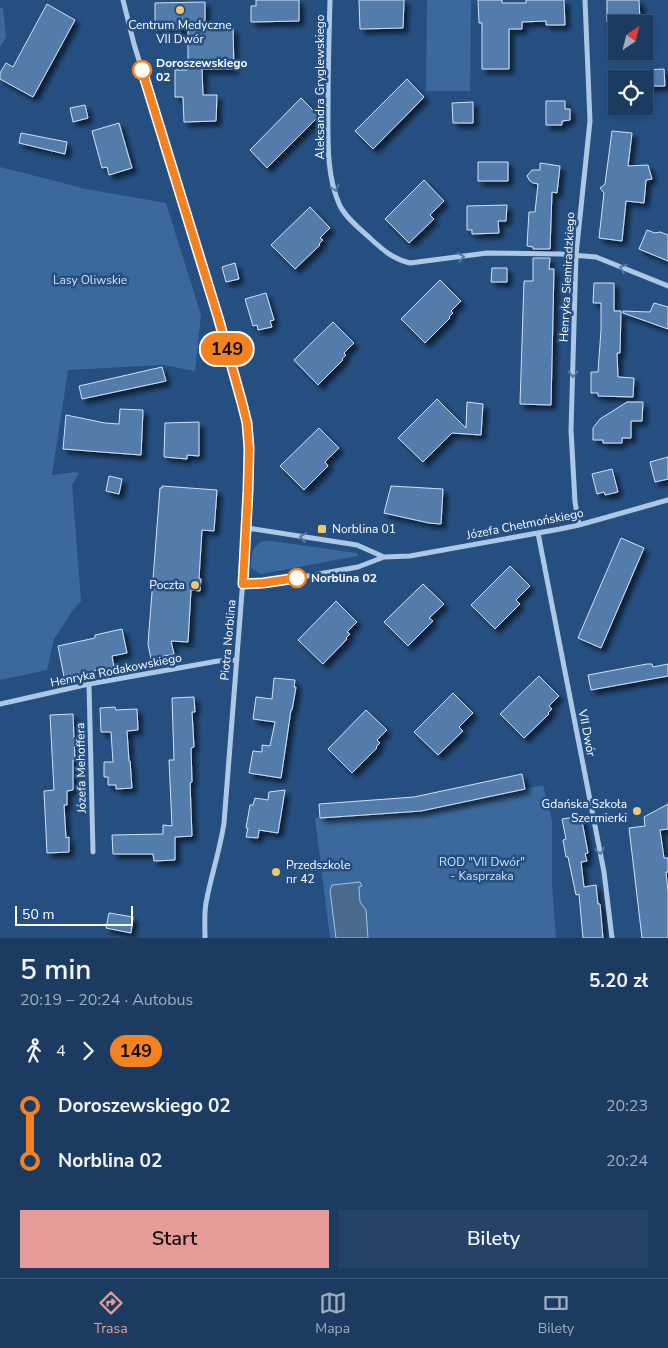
<!DOCTYPE html>
<html lang="pl">
<head>
<meta charset="utf-8">
<style>
  :root { --surface:#1c3b61; --page:#254267; --text:#f1f3f6; --muted:#a0adbd; --line:#3a5576; --accent:#e69b98 }
  body { margin:0; font-family:"Nunito Sans",sans-serif; background:var(--page); color:var(--text); height:100vh; display:flex; flex-direction:column; font-size:19px; white-space:nowrap }
  * { box-sizing:border-box; margin:0 }
  p { font-size:16px; color:var(--muted) }
  .icon { flex:none; width:28px; height:28px; fill:none; stroke:currentColor; stroke-width:2; stroke-linecap:round; stroke-linejoin:round }
  .map { position:relative; height:938px; overflow:hidden }
  .drawer { display:flex; flex-direction:column; background:var(--surface); flex:1 }
  .drawer>* { flex:none }
  .badge { padding:0 10px; border-radius:16px; font-size:18px; line-height:32px }
  .needle { width:32px; rotate:35deg }
  .controls { position:absolute; left:608px; top:15px; display:grid; gap:10px }
  .controls a { display:grid; place-items:center; width:45px; height:45px; border-radius:0px; background:var(--surface); box-shadow:0 2px 8px #0003,0 0 0 1px var(--line); font-size:25px }
  .scale { position:absolute; left:15px; bottom:12px; width:118px; box-sizing:border-box; padding-left:5px; border:2px solid #fff; border-top:0; font-size:14px; line-height:18px; white-space:nowrap; color:#fff; -webkit-text-stroke:4px #264f81; paint-order:stroke }
  .map>.badge { position:absolute; translate:-50% -50%; box-shadow:0 0 0 2px #fff }
  .legs { display:flex; align-items:center; gap:8px; height:55px; padding:0 20px; font-size:16px }
  .legs p { margin-inline-start:auto }
  .head { display:flex; align-items:center; justify-content:space-between; height:85px; padding:0 20px }
  h1 { font-size:28px; font-weight:600; line-height:38px }
  .button { display:flex; gap:10px; margin-top:auto; padding:10px 20px }
  .button a { flex:1; height:58px; border-radius:0px; background:var(--accent); color:#111; font-size:20px; font-weight:600; line-height:58px; text-align:center }
  .button a+a { background:var(--page); color:var(--text) }
  ul { padding:0 20px; list-style:none }
  li { display:flex; align-items:center; gap:18px; height:55px; font-size:19px }
  li i { display:grid; place-items:center; width:8px; height:100%; margin:0 6px; background:currentColor }
  li i::after { content:''; width:12px; height:12px; margin:-6px; border:4px solid; border-radius:50%; background:var(--surface) }
  li p { margin-inline-start:auto }
  li:first-child i { background:linear-gradient(#0000 50%,currentColor 0) }
  li:last-child i { background:linear-gradient(currentColor 50%,#0000 0) }
  .dock { display:flex; justify-content:space-around; align-items:center; height:70px; border-top:1px solid var(--line); background:var(--surface); font-size:14px; color:var(--muted) }
  .dock a { display:grid; justify-items:center; gap:2px }
  .dock .selected { color:var(--accent) }
  .map>svg:first-child { display:block }
</style>
</head>
<body>
<div class="map">
<svg width="668" height="938" viewBox="0 0 668 938">
  <defs>
    <filter id="shadow"><feDropShadow dx="4.5" dy="4.5" stdDeviation="2.5" flood-color="#0009"/></filter>
  </defs>
  <rect width="100%" height="100%" fill="#264f81"/>
  <!-- green -->
  <path fill="#3b699e" d="M 427,0 L 471,0 L 470,91 L 426,91 Z
    M 0,8 L 3,8 L 6,37 L 0,47 Z
    M 0,167 L 86,189 L 166,203 L 201,315 L 195,371 L 163,365 L 68,370 L 52,475 L 75,472 L 79,473 L 72,485 L 81,601 L 73,610 L 54,639 L 47,670 L 0,680 Z
    M 264,541 L 271,541 L 357,553 L 357,556 L 261,574 L 251,568 C 252,554 250,547 264,541 Z
    M 543,785 L 552,821 L 552,884 L 556,938 L 330,938 L 315,818 L 320,817 L 321,818 L 419,812 Z"/>
  <!-- water -->
  <path fill="#4c6a8d" stroke="#a2c3e7" d="M 360,882 L 362,886 L 359,887 L 360,902 L 366,910 L 368,938 L 336,938 L 330,891 L 332,885 Z"/>
  <!-- building -->
  <path fill="#527bab" stroke="#d0e2f5" filter="url(#shadow)" d="M 256,0 L 299,0 L 299,21 L 251,22 L 251,6 L 256,6 Z
    M 359,0 L 404,0 L 403,28 L 360,29 Z
    M 478,0 L 502,0 L 502,3 L 526,3 L 526,0 L 564,0 L 565,25 L 546,25 L 546,21 L 522,22 L 522,29 L 509,29 L 509,69 L 482,69 L 482,23 L 479,23 Z
    M 607,0 L 639,0 L 640,21 L 607,22 Z
    M 205,2 L 205,28 L 233,28 L 234,69 L 202,69 L 203,95 L 217,95 L 216,121 L 184,122 L 183,97 L 175,97 L 175,70 L 187,70 L 187,67 L 188,67 L 188,29 L 155,30 L 155,3 Z
    M 47,4 L 75,20 L 33,97 L 0,79 L 0,73 L 6,63 L 13,67 Z
    M 664,69 L 665,86 L 644,86 L 644,70 Z
    M 407,79 L 424,97 L 373,149 L 355,131 Z
    M 301,98 L 319,116 L 267,168 L 250,150 Z
    M 546,101 L 565,101 L 565,109 L 570,109 L 570,120 L 562,121 L 562,125 L 546,125 Z
    M 473,102 L 473,123 L 453,123 L 452,103 Z
    M 85,105 L 88,118 L 73,122 L 70,108 Z
    M 119,123 L 132,168 L 109,175 L 107,167 L 102,168 L 92,131 Z
    M 612,131 L 632,133 L 628,166 L 648,165 L 652,179 L 646,180 L 644,203 L 626,201 L 622,241 L 599,238 L 604,193 L 600,188 L 605,184 Z
    M 21,133 L 67,142 L 65,154 L 19,143 Z
    M 478,162 L 508,162 L 508,181 L 478,181 Z
    M 540,163 L 560,166 L 557,193 L 552,192 L 550,249 L 533,249 L 533,247 L 527,246 L 529,212 L 535,212 L 538,184 L 533,183 L 530,181 L 527,176 L 532,170 L 540,170 Z
    M 424,180 L 444,201 L 430,215 L 434,219 L 409,243 L 385,219 Z
    M 507,205 L 506,221 L 498,221 L 499,233 L 472,234 L 472,230 L 467,230 L 467,206 Z
    M 310,207 L 330,228 L 320,238 L 323,240 L 319,244 L 320,245 L 295,269 L 271,245 Z
    M 647,230 L 655,233 L 660,232 L 668,235 L 668,261 L 639,249 Z
    M 533,258 L 550,258 L 549,269 L 554,269 L 551,405 L 520,404 L 524,281 L 533,281 Z
    M 235,263 L 239,279 L 226,282 L 222,267 Z
    M 492,268 L 507,268 L 507,282 L 491,282 Z
    M 440,280 L 461,301 L 451,311 L 453,313 L 449,317 L 450,318 L 425,343 L 401,319 Z
    M 594,283 L 614,283 L 614,311 L 621,311 L 620,353 L 617,353 L 618,377 L 634,378 L 633,397 L 598,396 L 598,393 L 591,393 L 591,372 L 598,372 L 601,330 L 601,303 L 593,303 Z
    M 266,293 L 274,320 L 270,321 L 272,327 L 258,330 L 257,325 L 253,326 L 245,299 Z
    M 654,303 L 668,307 L 668,329 L 623,313 L 623,311 L 650,312 Z
    M 333,322 L 354,343 L 344,353 L 346,355 L 342,359 L 343,360 L 318,385 L 294,360 Z
    M 162,367 L 166,381 L 82,399 L 79,386 Z
    M 437,399 L 466,428 L 467,402 L 483,404 L 481,435 L 452,433 L 423,462 L 398,438 Z
    M 627,402 L 643,402 L 642,421 L 631,421 L 631,438 L 622,438 L 622,443 L 603,443 L 603,440 L 593,440 L 593,428 L 600,419 Z
    M 120,409 L 143,410 L 141,455 L 63,449 L 66,415 L 105,423 L 119,424 Z
    M 199,422 L 199,456 L 187,455 L 187,459 L 164,457 L 165,423 Z
    M 319,428 L 339,448 L 325,462 L 328,466 L 304,490 L 280,466 Z
    M 668,457 L 668,479 L 655,482 L 650,462 Z
    M 612,469 L 618,492 L 605,495 L 604,492 L 597,494 L 592,474 Z
    M 109,476 L 122,479 L 119,494 L 106,491 Z
    M 162,486 L 217,490 L 214,531 L 202,530 L 199,578 L 201,579 L 200,591 L 191,590 L 188,642 L 171,641 L 174,654 L 151,659 L 148,644 L 160,488 L 162,488 Z
    M 391,486 L 443,489 L 441,524 L 429,523 L 384,513 Z
    M 621,538 L 644,548 L 601,648 L 578,638 Z
    M 510,566 L 530,586 L 516,600 L 520,604 L 495,629 L 471,605 Z
    M 423,584 L 444,604 L 429,618 L 433,621 L 408,646 L 384,622 Z
    M 336,601 L 357,622 L 347,632 L 350,634 L 346,638 L 347,639 L 323,664 L 298,640 Z
    M 122,629 L 127,653 L 112,656 L 114,667 L 64,677 L 58,646 L 95,638 L 95,635 Z
    M 647,664 L 652,664 L 653,667 L 668,664 L 668,676 L 591,690 L 588,675 Z
    M 539,676 L 559,696 L 549,706 L 552,709 L 548,713 L 549,714 L 524,738 L 500,714 Z
    M 274,678 L 295,680 L 294,687 L 296,687 L 292,710 L 291,710 L 281,778 L 249,773 L 253,751 L 262,752 L 262,745 L 270,746 L 275,722 L 253,719 L 256,697 L 272,699 Z
    M 453,693 L 473,713 L 459,727 L 463,731 L 438,755 L 414,732 Z
    M 194,697 L 195,712 L 192,712 L 194,747 L 191,748 L 192,782 L 190,783 L 192,836 L 175,837 L 175,860 L 154,861 L 153,854 L 113,854 L 112,835 L 163,834 L 163,825 L 172,826 L 169,760 L 174,760 L 172,698 Z
    M 115,707 L 116,710 L 137,709 L 138,730 L 127,731 L 129,761 L 130,761 L 132,788 L 116,789 L 116,785 L 108,785 L 108,777 L 104,777 L 104,762 L 113,762 L 111,732 L 101,732 L 100,708 Z
    M 366,710 L 387,730 L 377,740 L 380,743 L 376,747 L 377,748 L 352,773 L 328,749 Z
    M 73,714 L 75,760 L 73,760 L 73,790 L 67,791 L 67,805 L 64,805 L 66,838 L 69,837 L 69,852 L 47,853 L 44,791 L 54,790 L 50,715 Z
    M 522,774 L 525,789 L 421,811 L 320,818 L 319,804 L 414,797 Z
    M 285,790 L 278,833 L 259,830 L 258,838 L 246,837 L 248,828 L 246,828 L 250,805 L 253,805 L 255,798 L 268,800 L 269,792 Z
    M 668,804 L 668,829 L 660,830 L 664,858 L 668,858 L 668,872 L 666,872 L 668,892 L 668,938 L 642,938 L 629,828 L 645,826 L 644,817 Z
    M 581,816 L 588,853 L 585,854 L 587,861 L 581,862 L 584,887 L 596,885 L 598,904 L 600,904 L 603,938 L 583,938 L 579,894 L 576,895 L 568,857 L 566,857 L 563,840 L 566,839 L 562,819 Z
    M 109,913 L 133,917 L 131,933 L 106,928 Z"/>
  <g fill="none" stroke-linecap="round" stroke-linejoin="round">
    <!-- street -->
    <path stroke="#adc8e6" stroke-width="5" d="M 123,0 L 134,44 L 218,317 L 243,403 L 247,423 L 249,448 L 247,528 L 224,823 C 220,850 211,876 206,903 C 204,914 205,926 205,938
      M 330,0 C 329,36 328,72 328,107 C 328,139 326,176 340,206 C 347,219 360,229 371,239 C 383,250 393,259 410,263 L 487,253 L 560,254 L 596,257 L 668,286
      M 579,525 L 575,502 L 571,430 L 576,255 L 590,121 L 585,0
      M 247,528 L 357,545 L 384,557
      M 538,533 L 604,872 L 612,938
      M 243,584 L 263,583 L 302,577 L 358,567 L 384,557 L 410,556 L 560,529 L 579,525 L 668,500
      M 89,684 L 93,852
      M 0,704 L 89,684 L 218,661 L 237,660"/>
  </g>
  <!-- one-way arrows -->
  <defs><path id="oneway-chevron" d="M-2-3.5L2.5 0L-2 3.5" fill="none" stroke-width="1.6" stroke-linecap="round" stroke-linejoin="round" transform="scale(1.25)"/></defs>
  <g stroke="#5579a4">
    <use href="#oneway-chevron" transform="translate(335 188) rotate(74)"/>
    <use href="#oneway-chevron" transform="translate(461 257) rotate(-9)"/>
    <use href="#oneway-chevron" transform="translate(623 268) rotate(-158)"/>
    <use href="#oneway-chevron" transform="translate(573 374) rotate(91)"/>
    <use href="#oneway-chevron" transform="translate(303 537) rotate(-171)"/>
    <use href="#oneway-chevron" transform="translate(600 851) rotate(79)"/>
  </g>
  <g fill="none" stroke-linecap="round" stroke-linejoin="round">
    <!-- line-1 casing -->
    <g stroke="#fff" stroke-width="11">
      <path id="line-1" d="M 142,70 L 218,317 L 242,403 L 247,423 L 249,448 L 248,491 L 243,584 L 263,583 L 297,578"/>
    </g>
    <!-- line-1 -->
    <use href="#line-1" stroke="#f58220" stroke-width="8"/>
  </g>
  <!-- markers -->
  <g fill="#efc972" stroke="#264f81" stroke-width="2">
    <circle cx="180" cy="10" r="5"/>
    <rect x="317" y="524" width="10" height="10" rx="2.5"/>
    <circle cx="195" cy="585" r="5"/>
    <circle cx="637" cy="811" r="5"/>
    <circle cx="276" cy="872" r="5"/>
  </g>
  <g fill="#fff" stroke="#f58220" stroke-width="2.5">
    <circle cx="142" cy="70" r="9"/>
    <circle cx="297" cy="578" r="9"/>
  </g>
  <g text-anchor="middle" dominant-baseline="central" stroke-width="5" stroke-linejoin="round" paint-order="stroke">
    <!-- poi labels -->
    <g font-size="12" fill="#fff" stroke="#264f81" text-anchor="start">
      <text x="180" y="25" text-anchor="middle">Centrum Medyczne<tspan x="180" dy="14">VII Dwór</tspan></text>
      <text x="332" y="529">Norblina 01</text>
      <text x="185" y="585" text-anchor="end">Poczta</text>
      <text x="627" y="804" text-anchor="end">Gdańska Szkoła<tspan x="627" dy="14">Szermierki</tspan></text>
      <text x="286" y="865">Przedszkole<tspan x="286" dy="14">nr 42</tspan></text>
    </g>
    <!-- stop labels -->
    <g font-size="12" font-weight="bold" fill="#fff" stroke="#264f81" text-anchor="start">
      <text x="156" y="63">Doroszewskiego<tspan x="156" dy="14">02</tspan></text>
      <text x="311" y="578">Norblina 02</text>
    </g>
    <!-- street labels -->
    <g font-size="12" fill="#fff" stroke="#264f81">
      <text transform="translate(320 87) rotate(-90)">Aleksandra Gryglewskiego</text>
      <text transform="translate(567 277) rotate(-87)">Henryka Siemiradzkiego</text>
      <text transform="translate(525 524) rotate(-11)">Józefa Chełmońskiego</text>
      <text transform="translate(228 640) rotate(-85)">Piotra Norblina</text>
      <text transform="translate(116 670) rotate(-11)">Henryka Rodakowskiego</text>
      <text transform="translate(587 733) rotate(79)">VII Dwór</text>
      <text transform="translate(81 768) rotate(-91)">Józefa Mehoffera</text>
    </g>
    <!-- park labels -->
    <g font-size="12" fill="#d0e2f5" stroke="#264f81">
      <text x="90" y="280">Lasy Oliwskie</text>
      <text x="482" y="862">ROD "VII Dwór"<tspan x="482" dy="14">- Kasprzaka</tspan></text>
    </g>
  </g>
</svg>
<div class="controls">
<a><svg class="needle" viewBox="-14 -14 28 28"><path d="M0-13l5 13h-10z" fill="#e53935"/><path d="M0 13l5-13h-10z" fill="#a0adbd"/></svg></a>
<a><svg class="icon" aria-label="locate" viewBox="0 0 24 24"><circle cx="12" cy="12" r="6"/><path d="M12 2v4M12 18v4M2 12h4M18 12h4"/></svg></a>
</div>
<div class="scale">50 m</div>
<b class="badge" style="left:227px;top:349px;background:#f58220;color:#111">149</b>
</div>
<section class="drawer">
<div class="head"><div><h1>5 min</h1><p>20:19 – 20:24 · Autobus</p></div><b>5.20 zł</b></div>
<div class="legs"><svg class="icon" aria-label="walk" viewBox="0 0 24 24"><circle cx="13" cy="4" r="2"/><path d="M13 8l-2 6 4 7M11 14l-3 7M7 12l3-4h3l4 4"/></svg>4<svg class="icon" aria-label="forward" viewBox="0 0 24 24"><path d="M9 5l7 7-7 7"/></svg><b class="badge" style="background:#f58220;color:#111">149</b></div>
<ul>
<li><i style="color:#f58220"></i><b>Doroszewskiego 02</b><p>20:23</p></li>
<li><i style="color:#f58220"></i><b>Norblina 02</b><p>20:24</p></li>
</ul>
<div class="button"><a>Start</a><a>Bilety</a></div>
</section>
<nav class="dock">
<a class="selected"><svg class="icon" aria-label="directions" viewBox="0 0 24 24"><path d="M12 3l9 9-9 9-9-9zM9 14v-3h6M13 9l2 2-2 2"/></svg>Trasa</a>
<a><svg class="icon" aria-label="map" viewBox="0 0 24 24"><path d="M3 6l6-2 6 2 6-2v14l-6 2-6-2-6 2zM9 4v14M15 6v14"/></svg>Mapa</a>
<a><svg class="icon" aria-label="tickets" viewBox="0 0 24 24"><path d="M3 7h18v10H3zM15 7v10"/></svg>Bilety</a>
</nav>
</body>
</html>
